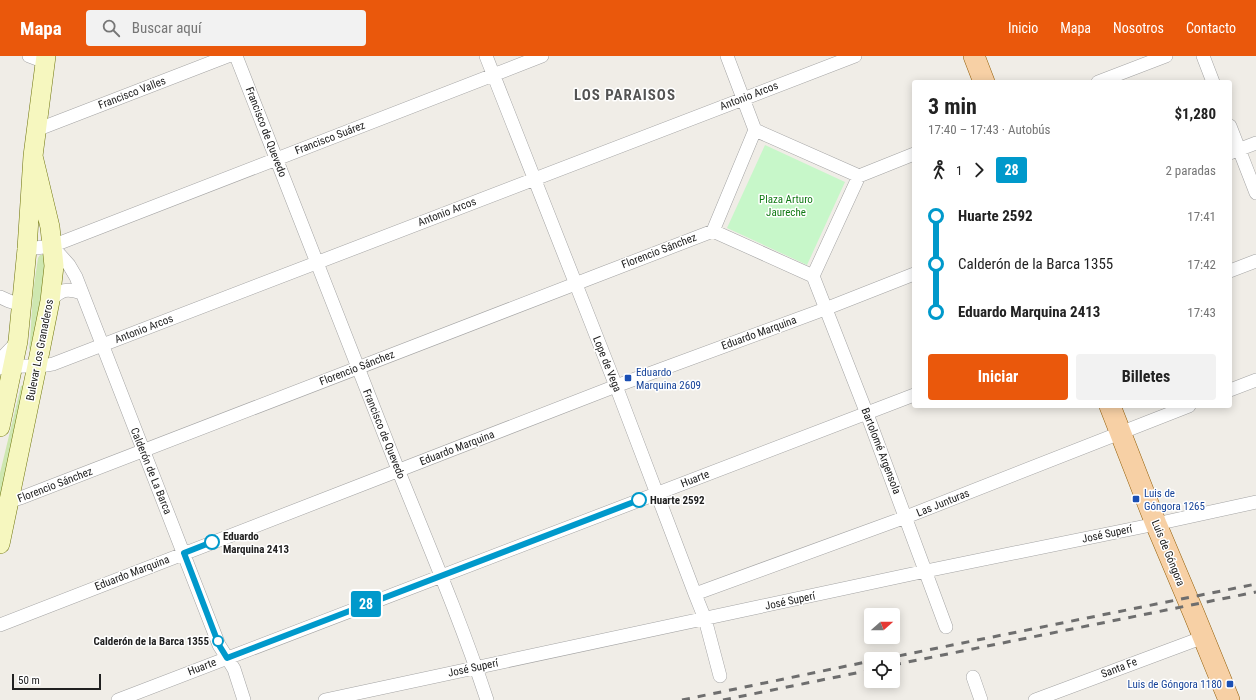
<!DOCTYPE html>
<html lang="es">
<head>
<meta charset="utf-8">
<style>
  :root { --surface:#fff; --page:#f2f2f2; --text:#222; --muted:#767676; --accent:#ea580c }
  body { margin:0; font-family:"Roboto Condensed",sans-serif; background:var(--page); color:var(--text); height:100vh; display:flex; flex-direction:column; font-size:15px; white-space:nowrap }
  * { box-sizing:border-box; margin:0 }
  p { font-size:13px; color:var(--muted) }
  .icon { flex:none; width:22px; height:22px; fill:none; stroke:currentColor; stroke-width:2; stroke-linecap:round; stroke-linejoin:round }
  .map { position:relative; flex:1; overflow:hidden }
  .sheet { position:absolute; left:912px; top:24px; width:320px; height:328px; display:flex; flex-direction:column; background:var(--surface); border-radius:4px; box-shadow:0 2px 10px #0003 }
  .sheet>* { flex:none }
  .badge { padding:0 8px; border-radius:3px; font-size:14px; line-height:26px }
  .needle { width:26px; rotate:69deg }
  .fabs { position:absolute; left:864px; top:552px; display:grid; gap:8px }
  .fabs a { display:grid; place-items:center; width:36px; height:36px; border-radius:4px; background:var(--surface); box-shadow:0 2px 10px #0003; font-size:20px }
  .scale { position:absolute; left:12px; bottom:10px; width:89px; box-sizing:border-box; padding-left:4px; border:2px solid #202020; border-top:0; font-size:11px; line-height:14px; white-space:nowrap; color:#202020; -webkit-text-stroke:3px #fff; paint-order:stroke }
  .map>.badge { position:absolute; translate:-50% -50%; box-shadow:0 0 0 2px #fff }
  .legs { display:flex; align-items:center; gap:6px; height:44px; padding:0 16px; font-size:13px }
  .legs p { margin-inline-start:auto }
  .overview { display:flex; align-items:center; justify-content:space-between; height:68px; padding:0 16px }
  h1 { font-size:22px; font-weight:700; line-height:30px }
  .primary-button { display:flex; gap:8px; margin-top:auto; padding:8px 16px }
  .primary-button a { flex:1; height:46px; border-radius:4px; background:var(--accent); color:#fff; font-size:16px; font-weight:700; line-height:46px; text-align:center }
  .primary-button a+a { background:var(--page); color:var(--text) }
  ul { padding:0 16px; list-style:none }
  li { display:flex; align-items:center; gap:14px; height:48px; font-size:15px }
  li i { display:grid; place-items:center; width:6px; height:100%; margin:0 5px; background:currentColor }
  li i::after { content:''; width:10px; height:10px; margin:-5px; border:3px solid; border-radius:50%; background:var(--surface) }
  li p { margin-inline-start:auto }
  li:first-child i { background:linear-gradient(#0000 50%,currentColor 0) }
  li:last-child i { background:linear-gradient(currentColor 50%,#0000 0) }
  header { display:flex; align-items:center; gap:24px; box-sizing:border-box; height:56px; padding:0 20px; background:var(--accent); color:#fff }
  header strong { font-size:19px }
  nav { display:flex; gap:22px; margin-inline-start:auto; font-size:14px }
  .search { width:280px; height:36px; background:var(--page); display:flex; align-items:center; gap:10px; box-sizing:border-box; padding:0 14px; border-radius:4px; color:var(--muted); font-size:15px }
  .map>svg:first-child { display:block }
</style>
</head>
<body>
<header>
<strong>Mapa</strong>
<div class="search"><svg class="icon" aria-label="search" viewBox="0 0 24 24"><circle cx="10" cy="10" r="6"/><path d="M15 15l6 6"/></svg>Buscar aquí</div>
<nav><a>Inicio</a><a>Mapa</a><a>Nosotros</a><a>Contacto</a></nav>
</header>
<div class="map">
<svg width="1256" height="644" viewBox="0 0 1256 644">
  <rect width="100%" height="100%" fill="#f0ede7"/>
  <!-- grass -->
  <path fill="#cee7b0" d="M 40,199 L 46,199 L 47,203 L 33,290 L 30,295 L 29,291 L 30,285 L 33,236 L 38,202 Z
    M 24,329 L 5,440 L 0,439 L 0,417 L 21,330 Z"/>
  <!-- park -->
  <path fill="#c7f7c9" d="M 765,89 L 845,126 L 807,209 L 727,172 Z"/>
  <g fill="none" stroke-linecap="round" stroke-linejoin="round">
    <!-- minor casing -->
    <g stroke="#a4a4a4" stroke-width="14">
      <path id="minor" d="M 29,0 L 45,6
        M 236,0 C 289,137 343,274 397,411 C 428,488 461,565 487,644
        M 486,0 L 616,330 L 695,538 L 705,563 L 720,620
        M 727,0 L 755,74
        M 1203,0 L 1213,26
        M 1098,26 L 1166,0
        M 1230,70 L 1256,137
        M 37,73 L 44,71 L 228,0
        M 755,74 L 859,120
        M 1230,97 L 1256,87
        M 713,175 L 755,74
        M 52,190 L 69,209 L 76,221 L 219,589 L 234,613 L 244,644
        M 27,193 L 52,190 L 542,0
        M 1230,215 L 1256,205
        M 813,220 L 867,358 L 946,571
        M 813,220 L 859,120 L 914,98
        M 0,241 L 9,245 L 22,249
        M 50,245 C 61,233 67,232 81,237
        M 0,304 L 18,285
        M 0,312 C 17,308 36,312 53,308 L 855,0
        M 1230,334 L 1256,324
        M 4,447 L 23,441 C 254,353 483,263 713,175 L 813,220
        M 695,538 L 906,461 L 1189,350
        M 0,569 L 616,330 L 825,253 L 914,218
        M 973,621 L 981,644
        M 118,644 L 914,339
        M 325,644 L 926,515 L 1156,468 L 1256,446
        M 1035,644 L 1204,581"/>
    </g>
    <!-- secondary casing -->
    <g stroke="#6d730b" stroke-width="20">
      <path id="secondary" d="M 0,371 L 18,285 L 27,193 L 33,100 L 46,0
        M 0,488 L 37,310 L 50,245 L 54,210 L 50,171 L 33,100"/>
    </g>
    <!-- primary casing -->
    <g stroke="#945f08" stroke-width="22">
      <path id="primary" d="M 974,0 L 984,26
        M 1110,350 L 1156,468 L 1194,558 L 1229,644"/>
    </g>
    <!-- minor -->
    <use href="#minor" stroke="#fff" stroke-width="13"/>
    <!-- secondary -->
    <use href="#secondary" stroke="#f6f7bf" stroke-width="19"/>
    <!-- primary -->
    <use href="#primary" stroke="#f7d0a5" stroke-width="21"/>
    <!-- rail -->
    <path stroke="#6e6e6e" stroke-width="3" stroke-dasharray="8 8" stroke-linecap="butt" d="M 883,603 L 1256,528
      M 893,609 L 1256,536
      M 682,644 L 871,605
      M 723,644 L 871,614"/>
  </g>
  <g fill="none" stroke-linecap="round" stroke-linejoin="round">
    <!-- line-1 casing -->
    <g stroke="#fff" stroke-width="9">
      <path id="line-1" d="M 212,486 L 184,497 L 219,589 L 227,602 L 639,444"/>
    </g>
    <!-- line-1 -->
    <use href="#line-1" stroke="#0099cb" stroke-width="6"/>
  </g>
  <!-- markers -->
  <g fill="#1a4fb4" stroke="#fff" stroke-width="1.5">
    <rect x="624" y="318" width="8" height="8" rx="2"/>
    <rect x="1132" y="439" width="8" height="8" rx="2"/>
    <rect x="1226" y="624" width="8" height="8" rx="2"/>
  </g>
  <g fill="#fff" stroke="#0099cb" stroke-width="2">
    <circle cx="639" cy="444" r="7"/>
    <circle cx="212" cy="486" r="7"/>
    <circle cx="218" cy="585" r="5"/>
  </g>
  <g text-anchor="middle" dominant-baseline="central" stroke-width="3" stroke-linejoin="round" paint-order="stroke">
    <!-- street labels -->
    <g font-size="11" fill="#202020" stroke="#fff">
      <text transform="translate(132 37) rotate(-21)">Francisco Valles</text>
      <text transform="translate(749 40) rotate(-21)">Antonio Arcos</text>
      <text transform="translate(266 76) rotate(69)">Francisco de Quevedo</text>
      <text transform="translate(330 82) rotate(-21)">Francisco Suárez</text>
      <text transform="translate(447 156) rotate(-21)">Antonio Arcos</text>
      <text transform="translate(659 195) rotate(-21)">Florencio Sánchez</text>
      <text transform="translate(144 273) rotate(-21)">Antonio Arcos</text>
      <text transform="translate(759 277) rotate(-20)">Eduardo Marquina</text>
      <text transform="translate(40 294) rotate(-79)">Bulevar Los Granaderos</text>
      <text transform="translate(607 308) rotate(68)">Lope de Vega</text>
      <text transform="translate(357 312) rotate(-21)">Florencio Sánchez</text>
      <text transform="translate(384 378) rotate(68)">Francisco de Quevedo</text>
      <text transform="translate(457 392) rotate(-21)">Eduardo Marquina</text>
      <text transform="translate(881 395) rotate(69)">Bartolomé Argensola</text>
      <text transform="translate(151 415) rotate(68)">Calderón de La Barca</text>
      <text transform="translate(695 423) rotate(-21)">Huarte</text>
      <text transform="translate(55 429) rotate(-21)">Florencio Sánchez</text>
      <text transform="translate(943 447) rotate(-22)">Las Junturas</text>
      <text transform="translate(1107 478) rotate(-12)">José Superí</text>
      <text transform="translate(1168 497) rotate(68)">Luis de Góngora</text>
      <text transform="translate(132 517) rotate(-21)">Eduardo Marquina</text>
      <text transform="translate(790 545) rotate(-12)">José Superí</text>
      <text transform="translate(202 611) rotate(-21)">Huarte</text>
      <text transform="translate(473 612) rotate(-12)">José Superí</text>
      <text transform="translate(1119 612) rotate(-21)">Santa Fe</text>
    </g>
    <!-- park labels -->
    <g font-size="11" fill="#127a15" stroke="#fff">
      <text x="786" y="143">Plaza Arturo<tspan x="786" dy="13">Jaureche</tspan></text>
    </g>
    <!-- transit labels -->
    <g font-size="11" fill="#164399" stroke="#fff" text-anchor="start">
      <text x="636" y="316">Eduardo<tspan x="636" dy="13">Marquina 2609</tspan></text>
      <text x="1144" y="437">Luis de<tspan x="1144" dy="13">Góngora 1265</tspan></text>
      <text x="1222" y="628" text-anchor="end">Luis de Góngora 1180</text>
    </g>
    <!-- stop labels -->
    <g font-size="11" font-weight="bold" fill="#202020" stroke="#fff" text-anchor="start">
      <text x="650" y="444">Huarte 2592</text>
      <text x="223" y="480">Eduardo<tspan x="223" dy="13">Marquina 2413</tspan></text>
      <text x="209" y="585" text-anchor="end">Calderón de la Barca 1355</text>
    </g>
    <!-- district labels -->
    <g font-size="15" font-weight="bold" letter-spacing="1" fill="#535353" stroke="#fff">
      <text x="625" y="39">LOS PARAISOS</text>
    </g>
  </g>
</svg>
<div class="fabs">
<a><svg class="needle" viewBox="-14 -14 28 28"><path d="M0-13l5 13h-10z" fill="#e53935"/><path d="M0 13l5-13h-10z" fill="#767676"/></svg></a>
<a><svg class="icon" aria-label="locate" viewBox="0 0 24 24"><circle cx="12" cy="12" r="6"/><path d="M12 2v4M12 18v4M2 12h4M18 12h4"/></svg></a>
</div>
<div class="scale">50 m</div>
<b class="badge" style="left:366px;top:548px;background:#0099cb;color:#fff">28</b>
<section class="sheet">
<div class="overview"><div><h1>3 min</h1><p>17:40 – 17:43 · Autobús</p></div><b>$1,280</b></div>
<div class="legs"><svg class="icon" aria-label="walk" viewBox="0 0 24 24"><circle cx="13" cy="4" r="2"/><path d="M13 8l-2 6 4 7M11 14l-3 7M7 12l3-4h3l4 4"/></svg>1<svg class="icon" aria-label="forward" viewBox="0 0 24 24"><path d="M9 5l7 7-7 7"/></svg><b class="badge" style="background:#0099cb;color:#fff">28</b><p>2 paradas</p></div>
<ul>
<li><i style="color:#0099cb"></i><b>Huarte 2592</b><p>17:41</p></li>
<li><i style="color:#0099cb"></i><span>Calderón de la Barca 1355</span><p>17:42</p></li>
<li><i style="color:#0099cb"></i><b>Eduardo Marquina 2413</b><p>17:43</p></li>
</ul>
<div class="primary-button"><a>Iniciar</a><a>Billetes</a></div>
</section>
</div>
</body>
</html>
